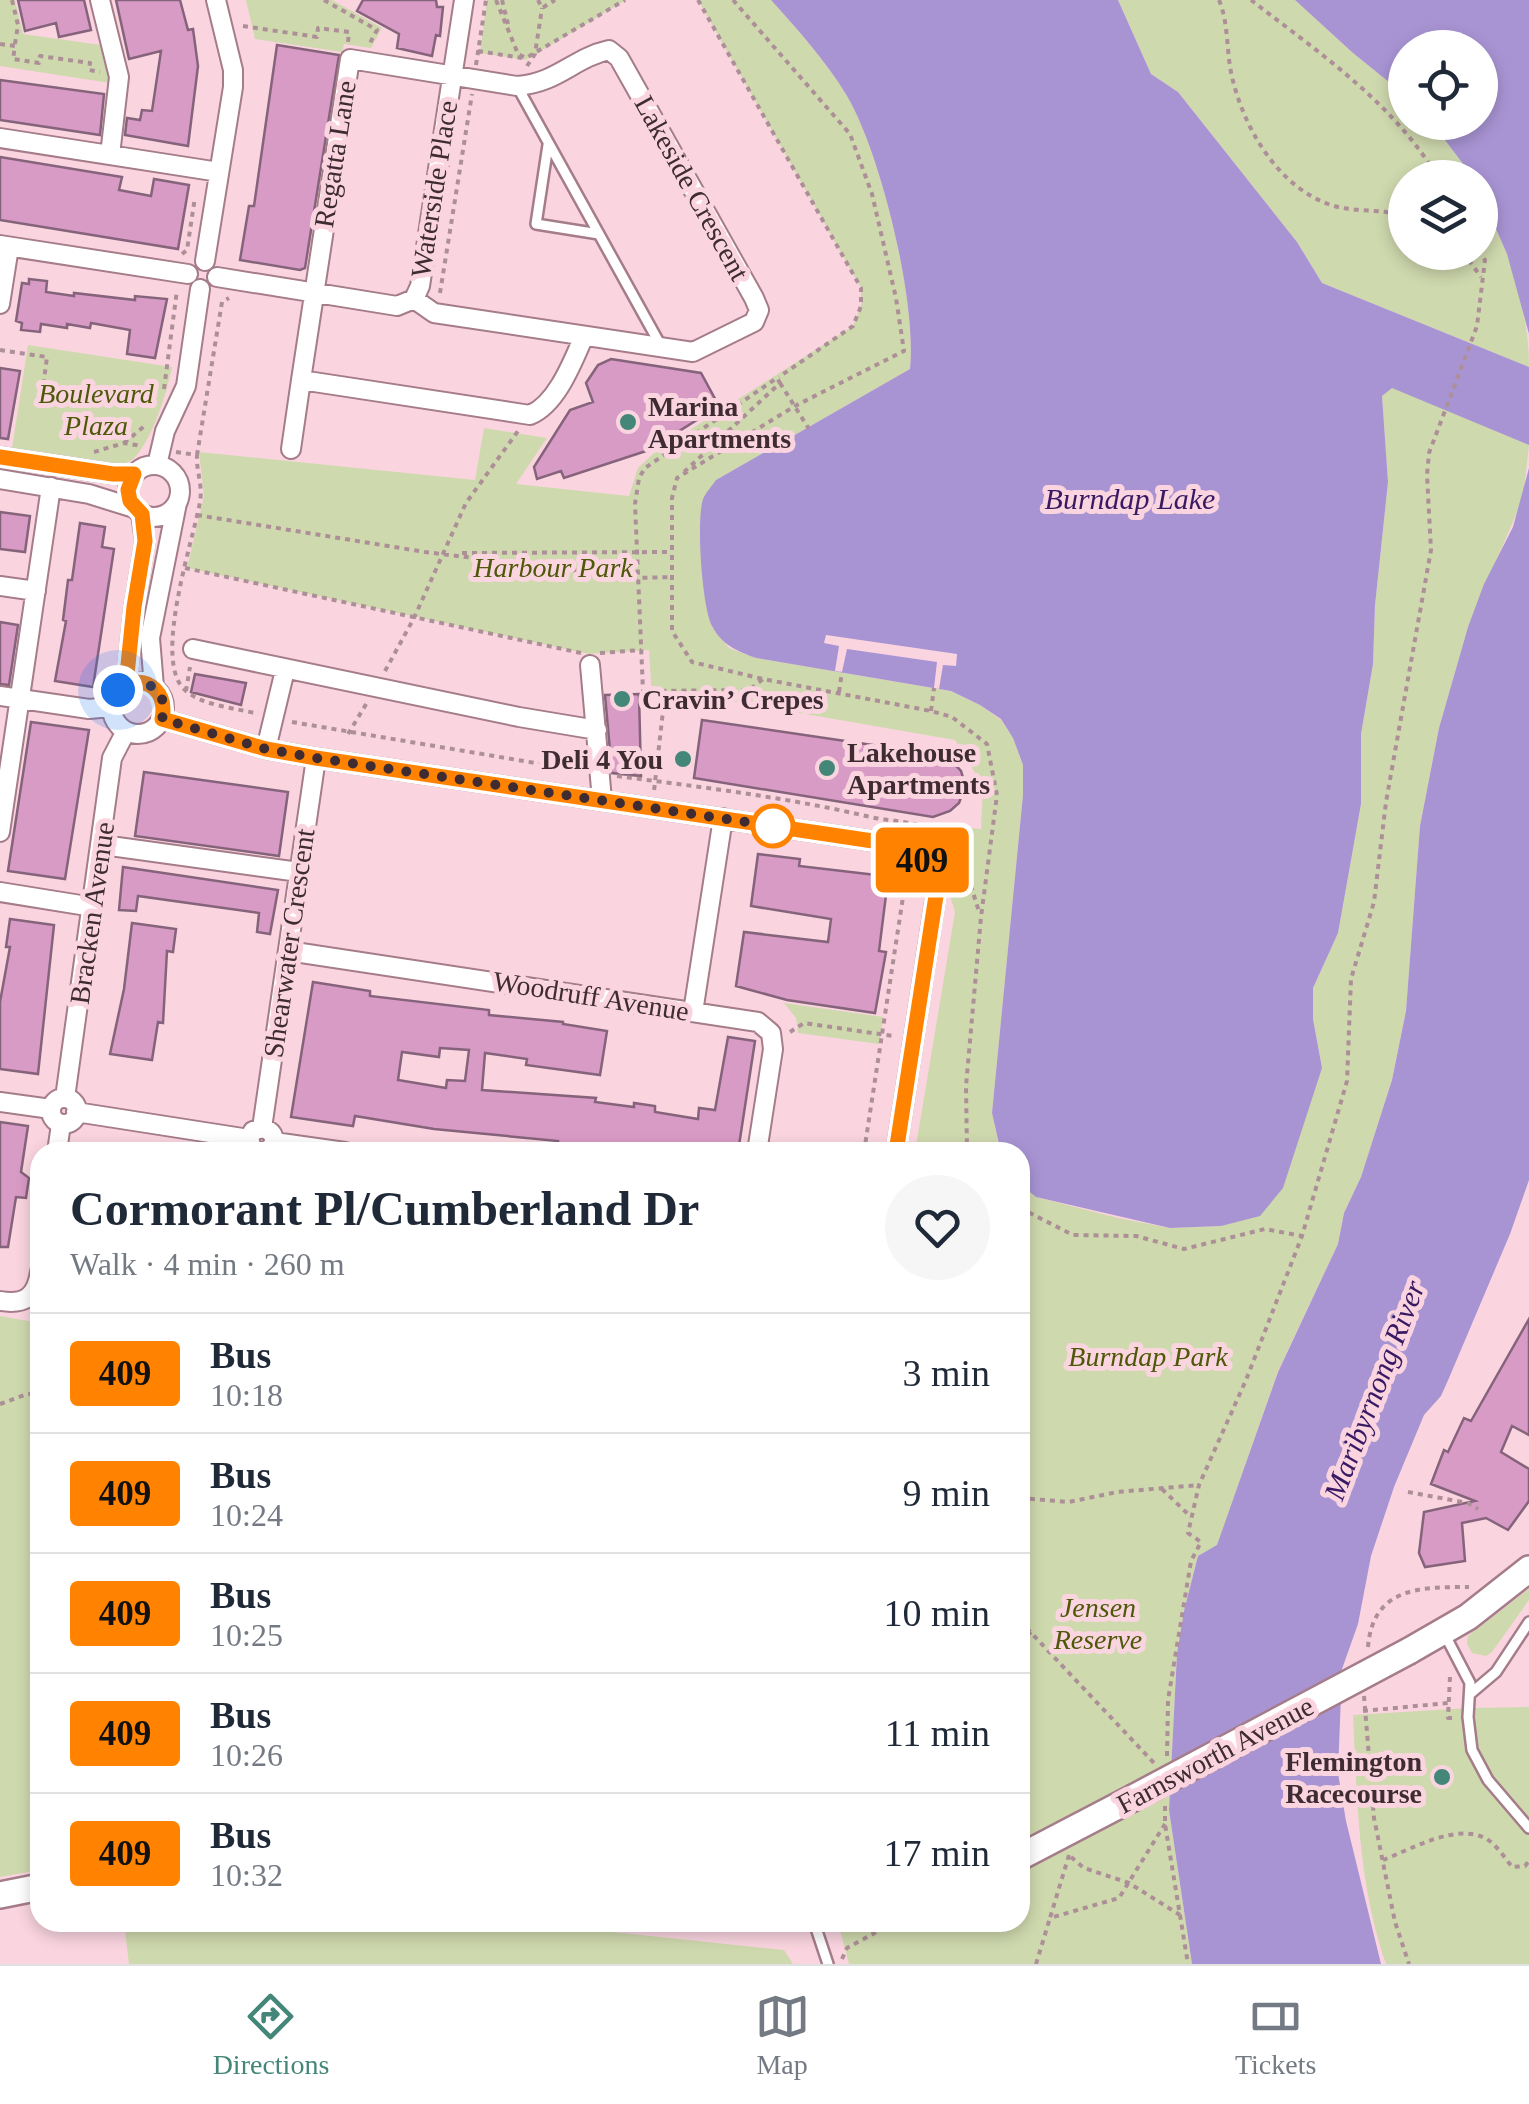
<!DOCTYPE html>
<html lang="en">
<head>
<meta charset="utf-8">
<style>
  :root { --surface:#fff; --page:#f6f6f7; --text:#1f2937; --muted:#747a83; --line:#e0e1e3; --accent:#448779 }
  body { margin:0; font-family:Georgia,serif; background:var(--page); color:var(--text); height:100vh; display:flex; flex-direction:column; font-size:38px; white-space:nowrap }
  * { box-sizing:border-box; margin:0 }
  p { font-size:32px; color:var(--muted) }
  .icon { flex:none; width:55px; height:55px; fill:none; stroke:currentColor; stroke-width:2; stroke-linecap:round; stroke-linejoin:round }
  .map { position:relative; flex:1; overflow:hidden }
  .drawer { position:absolute; left:30px; top:1142px; width:1000px; height:790px; display:flex; flex-direction:column; background:var(--surface); border-radius:30px; box-shadow:0 5px 15px #0003 }
  .drawer>* { flex:none }
  .badge { padding:0 20px; border-radius:8px; font-size:35px; line-height:65px }
  .tools { position:absolute; left:1388px; top:30px; display:grid; gap:20px }
  .tools a { display:grid; place-items:center; width:110px; height:110px; border-radius:50%; background:var(--surface); box-shadow:0 5px 15px #0003; font-size:50px }
  .you { position:absolute; width:50px; height:50px; margin:-25px; border:8px solid #fff; border-radius:50%; background:#1a73e8; box-shadow:0 0 0 15px #1a73e833 }
  .map>.badge { position:absolute; translate:-50% -50%; box-shadow:0 0 0 5px #fff }
  .round { display:grid; place-items:center; flex:none; width:105px; height:105px; border-radius:52px; background:var(--page) }
  .head { display:flex; align-items:center; justify-content:space-between; height:170px; padding:0 40px }
  h1 { font-size:48px; font-weight:700; line-height:75px }
  ul { padding:0; list-style:none }
  li { display:flex; align-items:center; gap:30px; height:120px; padding:0 40px; border-top:2px solid var(--line) }
  li div { flex:1 }
  li b { display:block; font-size:38px }
  li em { font-style:normal }
  li .badge { min-width:110px; font-weight:700; text-align:center }
  .tabs { display:flex; justify-content:space-around; align-items:center; height:140px; border-top:2px solid var(--line); background:var(--surface); font-size:28px; color:var(--muted) }
  .tabs a { display:grid; justify-items:center; gap:5px }
  .tabs .active { color:var(--accent) }
  .map>svg:first-child { display:block }
</style>
</head>
<body>
<div class="map">
<svg width="1529" height="1964" viewBox="0 0 1529 1964">
  <rect width="100%" height="100%" fill="#fad5e0"/>
  <!-- green -->
  <path fill="#cfd9ae" d="M 0,0 L 15,0 L 23,34 L 101,45 L 110,83 L 0,66 Z
    M 246,0 L 332,0 L 382,28 L 371,48 L 344,44 L 342,52 L 255,39 Z
    M 487,0 L 626,0 L 526,60 L 480,53 Z
    M 698,0 L 771,0 C 798,30 826,61 847,96 C 881,154 917,302 910,369 L 716,480 L 712,627 L 729,648 L 756,658 L 951,691 L 980,705 L 1001,720 L 1013,738 L 1023,765 L 1023,795 L 992,1113 L 1001,1152 L 915,1152 L 955,912 L 935,846 L 946,826 L 981,829 L 983,786 L 955,740 L 718,699 L 652,698 L 649,650 L 589,654 L 187,568 L 204,496 L 199,452 L 475,480 L 484,428 L 547,438 L 516,484 L 629,496 L 638,468 L 655,452 L 853,326 L 861,306 L 861,288 Z
    M 1118,0 L 1295,0 L 1353,53 L 1405,95 L 1405,122 L 1432,123 L 1473,177 L 1405,178 L 1405,252 L 1480,252 L 1480,192 C 1507,246 1529,306 1529,367 L 1322,283 L 1297,242 L 1178,92 L 1151,74 Z
    M 28,345 L 172,367 C 167,392 153,438 135,457 C 130,463 121,464 113,465 L 12,448 Z
    M 1392,387 L 1529,445 L 1523,498 L 1468,627 L 1439,728 L 1420,826 L 1406,1011 L 1392,1080 L 1361,1177 L 1344,1213 L 1338,1244 L 1278,1371 L 1217,1546 L 1198,1556 L 1184,1611 L 1177,1654 L 1169,1810 L 1192,1964 L 849,1964 L 838,1923 L 1020,1922 L 1020,1184 L 1036,1197 L 1118,1218 L 1170,1228 L 1221,1226 L 1322,1068 L 1313,1019 L 1313,988 L 1338,933 L 1361,804 L 1361,734 L 1373,664 L 1375,605 L 1388,482 L 1382,396 Z
    M 784,1003 L 883,1017 L 879,1044 L 798,1033 L 796,1018 Z
    M 0,1316 L 40,1323 L 40,1870 L 0,1877 Z
    M 1529,1589 L 1529,1600 L 1492,1652 L 1486,1656 L 1472,1653 L 1467,1644 L 1468,1636 Z
    M 1529,1707 L 1529,1964 L 1386,1964 C 1358,1884 1357,1799 1353,1715 L 1468,1708 Z
    M 124,1923 L 518,1922 L 784,1950 L 793,1964 L 129,1964 Z"/>
  <!-- water -->
  <path fill="#a894d3" d="M 771,0 L 1118,0 L 1151,74 L 1178,92 L 1297,242 L 1322,283 L 1529,367 L 1529,445 L 1392,388 L 1382,396 L 1388,482 L 1375,605 L 1373,664 L 1361,734 L 1361,804 L 1338,933 L 1313,988 L 1313,1019 L 1322,1068 L 1283,1188 L 1260,1216 L 1221,1226 L 1170,1228 L 1036,1197 L 1020,1184 L 1020,1152 L 1001,1152 L 992,1113 L 1023,795 L 1023,765 L 1013,738 L 1001,719 L 980,705 L 951,691 L 756,658 C 737,651 722,645 712,626 C 702,607 696,520 703,499 C 706,492 712,486 716,480 L 910,369 C 917,302 881,154 847,96 C 826,61 798,30 771,0 Z
    M 1295,0 L 1529,0 L 1529,334 L 1507,254 L 1480,192 L 1480,178 L 1473,177 L 1432,123 L 1480,122 L 1480,48 L 1405,48 L 1405,95 L 1353,53 Z
    M 1529,468 L 1529,1180 L 1510,1234 L 1449,1378 L 1441,1396 L 1424,1415 L 1394,1487 L 1371,1556 L 1358,1624 L 1342,1669 L 1338,1773 L 1346,1821 L 1381,1964 L 1192,1964 L 1169,1810 L 1177,1654 L 1184,1611 L 1198,1556 L 1217,1545 L 1278,1372 L 1338,1244 L 1344,1213 L 1361,1177 L 1392,1080 L 1406,1011 L 1420,826 L 1439,728 L 1468,627 L 1484,584 L 1513,527 Z"/>
  <!-- pier -->
  <path fill="#fad5e0" d="M 826,635 L 957,654 L 956,666 L 943,665 L 939,689 L 934,688 L 937,662 L 847,649 L 842,672 L 835,671 L 839,646 L 824,643 Z"/>
  <!-- building -->
  <path fill="#d89bc6" stroke="#85637b" stroke-width="2.5" fill-rule="evenodd" d="M 18,0 L 84,0 L 91,30 L 59,37 L 56,23 L 25,31 Z
    M 116,0 L 180,0 L 188,30 L 193,29 L 198,66 L 188,146 L 125,135 L 127,118 L 140,120 L 142,110 L 152,111 L 161,51 L 129,59 Z
    M 363,0 L 436,0 L 437,7 L 443,7 L 440,36 L 436,35 L 432,56 L 397,48 L 399,34 L 357,11 Z
    M 277,45 L 339,55 L 305,268 L 300,270 L 240,260 L 249,206 L 254,206 Z
    M 0,80 L 104,94 L 100,135 L 0,120 Z
    M 0,157 L 122,177 L 119,190 L 151,196 L 154,179 L 189,185 L 178,249 L 0,220 Z
    M 29,279 L 47,281 L 46,292 L 74,296 L 74,293 L 135,300 L 135,296 L 167,299 L 155,358 L 127,354 L 130,330 L 91,323 L 90,328 L 67,324 L 67,328 L 41,324 L 40,332 L 21,330 L 22,323 L 16,321 L 22,283 L 29,284 Z
    M 611,359 L 701,373 L 719,406 L 649,450 L 564,478 L 561,471 L 537,479 L 534,467 L 570,410 L 593,402 L 586,383 L 598,365 Z
    M 0,368 L 20,371 L 8,439 L 0,438 Z
    M 0,512 L 30,516 L 25,552 L 0,549 Z
    M 80,523 L 105,527 L 102,547 L 114,549 L 93,687 L 55,681 L 66,621 L 63,620 L 68,580 L 72,580 Z
    M 0,622 L 18,625 L 9,685 L 0,684 Z
    M 195,674 L 246,683 L 241,705 L 191,692 Z
    M 639,694 L 641,776 L 612,773 L 605,695 Z
    M 702,720 L 947,756 L 961,771 L 964,781 L 963,792 L 959,803 L 950,811 L 933,817 L 694,778 Z
    M 31,722 L 89,730 L 65,879 L 8,871 Z
    M 144,772 L 288,792 L 279,856 L 135,836 Z
    M 758,854 L 800,859 L 799,866 L 876,875 L 887,887 L 879,951 L 886,952 L 875,1013 L 787,1000 L 736,986 L 744,932 L 828,942 L 831,919 L 751,906 Z
    M 123,867 L 278,890 L 270,934 L 257,932 L 259,913 L 138,896 L 136,911 L 119,910 Z
    M 10,919 L 54,925 L 38,1074 L 0,1069 L 0,1002 L 10,947 L 6,947 Z
    M 132,923 L 176,929 L 173,952 L 167,951 L 163,1023 L 158,1022 L 152,1060 L 110,1054 L 124,989 Z
    M 313,982 L 370,991 L 370,996 L 489,1010 L 489,1015 L 563,1022 L 563,1024 L 607,1031 L 600,1075 L 526,1065 L 527,1059 L 485,1053 L 482,1090 L 596,1098 L 595,1102 L 634,1107 L 634,1103 L 655,1106 L 655,1112 L 698,1119 L 699,1108 L 715,1110 L 728,1037 L 755,1041 L 738,1152 L 598,1152 L 557,1147 L 558,1141 L 434,1129 L 355,1116 L 353,1126 L 291,1117 ZM 440,1048 L 469,1050 L 465,1081 L 447,1080 L 446,1088 L 398,1080 L 402,1052 L 439,1057 Z
    M 0,1122 L 28,1126 L 21,1172 L 29,1178 L 26,1198 L 16,1197 L 8,1247 L 0,1247 Z
    M 1529,1319 L 1529,1435 L 1512,1426 L 1501,1452 L 1529,1469 L 1529,1501 L 1508,1530 L 1486,1518 L 1462,1523 L 1465,1561 L 1425,1567 L 1419,1553 L 1424,1512 L 1475,1501 L 1431,1484 L 1444,1450 L 1448,1452 L 1464,1418 L 1471,1421 Z"/>
  <g fill="none" stroke-linecap="round" stroke-linejoin="round">
    <!-- service casing -->
    <g stroke="#a57c89" stroke-width="14">
      <path id="service" d="M 517,86 L 661,346
        M 548,145 L 536,224 L 599,234
        M 1445,1635 L 1470,1683 L 1468,1717 L 1472,1750 L 1488,1780 L 1529,1828
        M 1470,1694 L 1496,1672 L 1529,1622
        M 814,1922 L 828,1964"/>
    </g>
    <!-- minor casing -->
    <g stroke="#a57c89" stroke-width="22">
      <path id="minor" d="M 100,0 L 119,77 L 110,155
        M 0,138 L 219,172
        M 0,245 L 188,274
        M 205,261 L 233,87 L 233,70 L 216,0
        M 217,277 L 397,306 L 414,299 L 420,286 L 464,0
        M 414,299 L 434,313 L 693,352 L 754,322 L 759,310 L 754,298 L 619,58 L 609,50 C 573,58 558,83 517,86 L 350,59 L 301,380 L 530,415 C 557,404 573,361 584,336
        M 0,304 L 9,247
        M 291,449 L 301,380
        M 0,457 L 113,474 L 134,474
        M 157,465 L 165,431 L 186,386 L 200,289
        M128 491a26 26 0 1 1 52 0a26 26 0 1 1-52 0Z
        M 0,479 L 89,494 L 134,508
        M 0,586 L 36,591
        M 193,649 L 519,717 L 597,730
        M 590,665 L 602,800
        M112 708a26 26 0 1 1 52 0a26 26 0 1 1-52 0Z
        M 126,684 L 134,607 L 145,541 L 141,514
        M 154,687 L 150,638 L 177,503
        M 0,696 L 89,709 L 111,707
        M 162,719 L 266,749 L 316,758 L 893,844 C 921,853 931,867 936,895 L 896,1152
        M 266,749 L 285,670
        M 0,832 L 51,487
        M 103,845 L 299,872
        M 0,892 L 93,907
        M 288,951 L 758,1022 L 771,1033 L 773,1049 L 757,1152
        M 693,1012 L 723,818
        M 65,1098 L 112,758 L 126,731
        M51 1111a13 13 0 1 1 26 0a13 13 0 1 1-26 0Z
        M 0,1102 L 51,1109
        M 76,1112 L 249,1139
        M 262,1128 L 316,758
        M 274,1142 L 345,1152
        M 57,1152 L 61,1124
        M 258,1152 L 252,1148 L 249,1139 L 253,1131 L 262,1128 C 272,1130 276,1137 273,1146 L 265,1152
        M 0,1301 C 25,1305 36,1297 40,1272"/>
    </g>
    <!-- secondary casing -->
    <g stroke="#a57c89" stroke-width="30">
      <path id="secondary" d="M 1409,1651 L 1468,1617 L 1529,1569
        M 1020,1857 L 1133,1798
        M 0,1895 L 40,1887"/>
    </g>
    <!-- path -->
    <path stroke="#ad8f98" stroke-width="4" stroke-dasharray="5 5" stroke-linecap="butt" d="M 12,0 L 18,25 L 15,44
      M 324,0 L 377,30 L 370,43
      M 496,0 L 518,54 L 526,58 L 625,0
      M 502,0 L 508,24
      M 538,0 L 542,8 L 555,0
      M 698,0 L 861,288 L 861,306 L 853,326 L 779,377
      M 733,0 L 850,134 L 872,194 L 896,298 L 904,351 L 795,406 L 677,478 L 672,498 L 672,631 L 692,662 L 763,679 L 931,711 L 952,717 L 987,744 L 997,795 L 981,917 L 966,1086 L 967,1152
      M 1219,0 C 1229,24 1226,51 1232,77 C 1244,128 1277,185 1328,204 C 1352,213 1380,208 1405,216
      M 1251,0 C 1318,52 1394,103 1438,178
      M 243,26 L 317,37 L 318,28 L 349,32 L 348,42
      M 0,44 L 15,46 L 13,59 L 39,63 L 40,56 L 90,63 L 89,70 L 100,72
      M 478,51 L 522,58
      M 476,65 L 486,0
      M 527,66 L 535,54 L 542,8
      M 1463,252 L 1481,277
      M 182,254 L 187,250 L 195,197
      M 440,293 L 472,94
      M 0,350 L 47,357 L 44,380
      M 780,383 L 809,429
      M 164,389 L 177,290
      M 124,443 L 147,424
      M 94,452 L 124,443 L 142,446
      M 176,452 L 197,455 C 196,471 203,485 200,502 C 193,541 152,661 185,690 C 202,706 237,708 258,714
      M 197,455 L 222,302 L 229,298
      M 684,472 L 780,383 L 777,378 L 645,468 L 639,478 L 635,504 L 643,691 L 749,690 L 763,679
      M 197,515 L 425,552 L 637,578 L 672,577
      M 462,553 L 672,552
      M 185,568 L 581,653
      M 600,653 L 641,650
      M 385,671 L 414,618 L 466,503 L 518,431
      M 186,691 L 190,667
      M 643,691 L 644,707 L 663,711 L 654,791
      M 839,692 L 842,672
      M 931,711 L 934,688
      M 292,722 L 583,771
      M 348,734 L 368,701
      M 617,776 C 700,787 785,797 866,816 C 893,823 923,819 946,839 C 968,859 970,888 980,914
      M 790,1032 L 804,1023 L 893,1036
      M 864,1152 L 905,884
      M 1020,1208 L 1073,1235 L 1136,1236 L 1184,1249 L 1265,1229 L 1302,1236
      M 0,1404 L 27,1394 L 40,1394
      M 1162,1489 L 1191,1517
      M 1408,1492 L 1468,1503 L 1478,1509
      M 1020,1498 L 1069,1502 L 1117,1492 L 1199,1485
      M 1020,1621 L 1154,1763
      M 1020,1642 L 1031,1632
      M 1368,1647 C 1373,1587 1420,1587 1469,1587
      M 1450,1677 L 1448,1718 L 1453,1718
      M 1364,1696 L 1374,1818 L 1395,1922 L 1409,1964
      M 1363,1711 L 1448,1703
      M 1167,1756 L 1168,1700 L 1191,1561 L 1201,1542 L 1188,1533 L 1199,1485 L 1246,1380 L 1302,1236 L 1347,1081 L 1351,979 L 1374,902 L 1386,802 L 1431,550 L 1427,475 L 1429,453 L 1477,326 L 1485,260 L 1480,251
      M 1165,1806 L 1165,1824 L 1188,1964
      M 1069,1855 L 1050,1918 L 1119,1898 L 1165,1824
      M 1071,1857 L 1084,1868 L 1129,1883 L 1180,1915
      M 1383,1860 C 1412,1849 1462,1819 1491,1842 C 1499,1849 1506,1859 1512,1867 L 1525,1866 L 1529,1861
      M 842,1959 L 847,1948 L 895,1922
      M 1036,1964 L 1050,1918"/>
    <!-- service -->
    <use href="#service" stroke="#fff" stroke-width="9"/>
    <!-- minor -->
    <use href="#minor" stroke="#fff" stroke-width="18"/>
    <!-- secondary -->
    <use href="#secondary" stroke="#fff" stroke-width="25"/>
    <!-- secondary-bridge casing -->
    <g stroke="#a57c89" stroke-width="30" stroke-linecap="butt">
      <path id="secondary-bridge" d="M 1133,1798 L 1409,1651"/>
    </g>
    <!-- secondary-bridge -->
    <use href="#secondary-bridge" stroke="#fff" stroke-width="25"/>
  </g>
  <g fill="none" stroke-linecap="round" stroke-linejoin="round">
    <!-- line casing -->
    <g stroke="#fff" stroke-width="22">
      <path id="line" d="M 0,457 L 113,474 L 134,474 L 128,490 L 130,501 L 142,514 L 145,541 L 134,607 L 126,684 C 151,677 167,694 162,719 L 266,749 L 316,758 L 893,844 C 921,853 931,867 936,896 L 896,1152"/>
    </g>
    <!-- line -->
    <use href="#line" stroke="#ff8200" stroke-width="15"/>
    <!-- walk -->
    <path stroke="#3e2c32" stroke-width="10" stroke-dasharray="0 18" d="M 118,690 L 126,684 L 144,682 C 160,690 167,701 162,719 L 266,749 L 316,758 L 773,826"/>
  </g>
  <!-- markers -->
  <g fill="#448779" stroke="#fad5e0" stroke-width="4">
    <circle cx="628" cy="422" r="10"/>
    <circle cx="622" cy="699" r="10"/>
    <circle cx="683" cy="759" r="10"/>
    <circle cx="827" cy="768" r="10"/>
    <circle cx="1442" cy="1777" r="10"/>
  </g>
  <circle fill="#fff" stroke="#ff8200" stroke-width="5" cx="773" cy="826" r="20"/>
  <g text-anchor="middle" dominant-baseline="central" stroke-width="10" stroke-linejoin="round" paint-order="stroke">
    <!-- street labels -->
    <g font-size="28" fill="#3e2c32" stroke="#fad5e0">
      <text transform="translate(335 154) rotate(-81)">Regatta Lane</text>
      <text transform="translate(692 188) rotate(61)">Lakeside Crescent</text>
      <text transform="translate(434 189) rotate(-81)">Waterside Place</text>
      <text transform="translate(92 913) rotate(-82)">Bracken Avenue</text>
      <text transform="translate(289 943) rotate(-82)">Shearwater Crescent</text>
      <text transform="translate(591 996) rotate(9)">Woodruff Avenue</text>
      <text transform="translate(1215 1755) rotate(-28)">Farnsworth Avenue</text>
    </g>
    <!-- park labels -->
    <g font-size="28" font-style="italic" fill="#4d5808" stroke="#fad5e0">
      <text x="96" y="393">Boulevard<tspan x="96" dy="32">Plaza</tspan></text>
      <text x="553" y="567">Harbour Park</text>
      <text x="1148" y="1356">Burndap Park</text>
      <text x="1098" y="1607">Jensen<tspan x="1098" dy="32">Reserve</tspan></text>
    </g>
    <!-- poi labels -->
    <g font-size="28" font-weight="bold" fill="#3e2c32" stroke="#fad5e0" text-anchor="start">
      <text x="648" y="406">Marina<tspan x="648" dy="32">Apartments</tspan></text>
      <text x="642" y="699">Cravin’ Crepes</text>
      <text x="847" y="752">Lakehouse<tspan x="847" dy="32">Apartments</tspan></text>
      <text x="663" y="759" text-anchor="end">Deli 4 You</text>
      <text x="1422" y="1761" text-anchor="end">Flemington<tspan x="1422" dy="32">Racecourse</tspan></text>
    </g>
    <!-- water labels -->
    <g font-size="30" font-style="italic" fill="#381963" stroke="#fad5e0">
      <text x="1130" y="498">Burndap Lake</text>
      <text transform="translate(1374 1390) rotate(-69)">Maribyrnong River</text>
    </g>
  </g>
</svg>
<div class="tools">
<a><svg class="icon" aria-label="locate" viewBox="0 0 24 24"><circle cx="12" cy="12" r="6"/><path d="M12 2v4M12 18v4M2 12h4M18 12h4"/></svg></a>
<a><svg class="icon" aria-label="layers" viewBox="0 0 24 24"><path d="M12 4l9 5-9 5-9-5zM3 14l9 5 9-5"/></svg></a>
</div>
<div class="you" style="left:118px;top:690px"></div>
<b class="badge" style="left:922px;top:860px;background:#ff8200;color:#111">409</b>
<section class="drawer">
<div class="head"><div><h1>Cormorant Pl/Cumberland Dr</h1><p>Walk · 4 min · 260 m</p></div><a class="round"><svg class="icon" aria-label="heart" viewBox="0 0 24 24"><path d="M12 20l-8-8c-3-5 5-10 8-4 3-6 11-1 8 4z"/></svg></a></div>
<ul>
<li><span class="badge" style="background:#ff8200;color:#111">409</span><div><b>Bus</b><p>10:18</p></div><em>3 min</em></li>
<li><span class="badge" style="background:#ff8200;color:#111">409</span><div><b>Bus</b><p>10:24</p></div><em>9 min</em></li>
<li><span class="badge" style="background:#ff8200;color:#111">409</span><div><b>Bus</b><p>10:25</p></div><em>10 min</em></li>
<li><span class="badge" style="background:#ff8200;color:#111">409</span><div><b>Bus</b><p>10:26</p></div><em>11 min</em></li>
<li><span class="badge" style="background:#ff8200;color:#111">409</span><div><b>Bus</b><p>10:32</p></div><em>17 min</em></li>
</ul>
</section>
</div>
<nav class="tabs">
<a class="active"><svg class="icon" aria-label="directions" viewBox="0 0 24 24"><path d="M12 3l9 9-9 9-9-9zM9 14v-3h6M13 9l2 2-2 2"/></svg>Directions</a>
<a><svg class="icon" aria-label="map" viewBox="0 0 24 24"><path d="M3 6l6-2 6 2 6-2v14l-6 2-6-2-6 2zM9 4v14M15 6v14"/></svg>Map</a>
<a><svg class="icon" aria-label="tickets" viewBox="0 0 24 24"><path d="M3 7h18v10H3zM15 7v10"/></svg>Tickets</a>
</nav>
</body>
</html>
